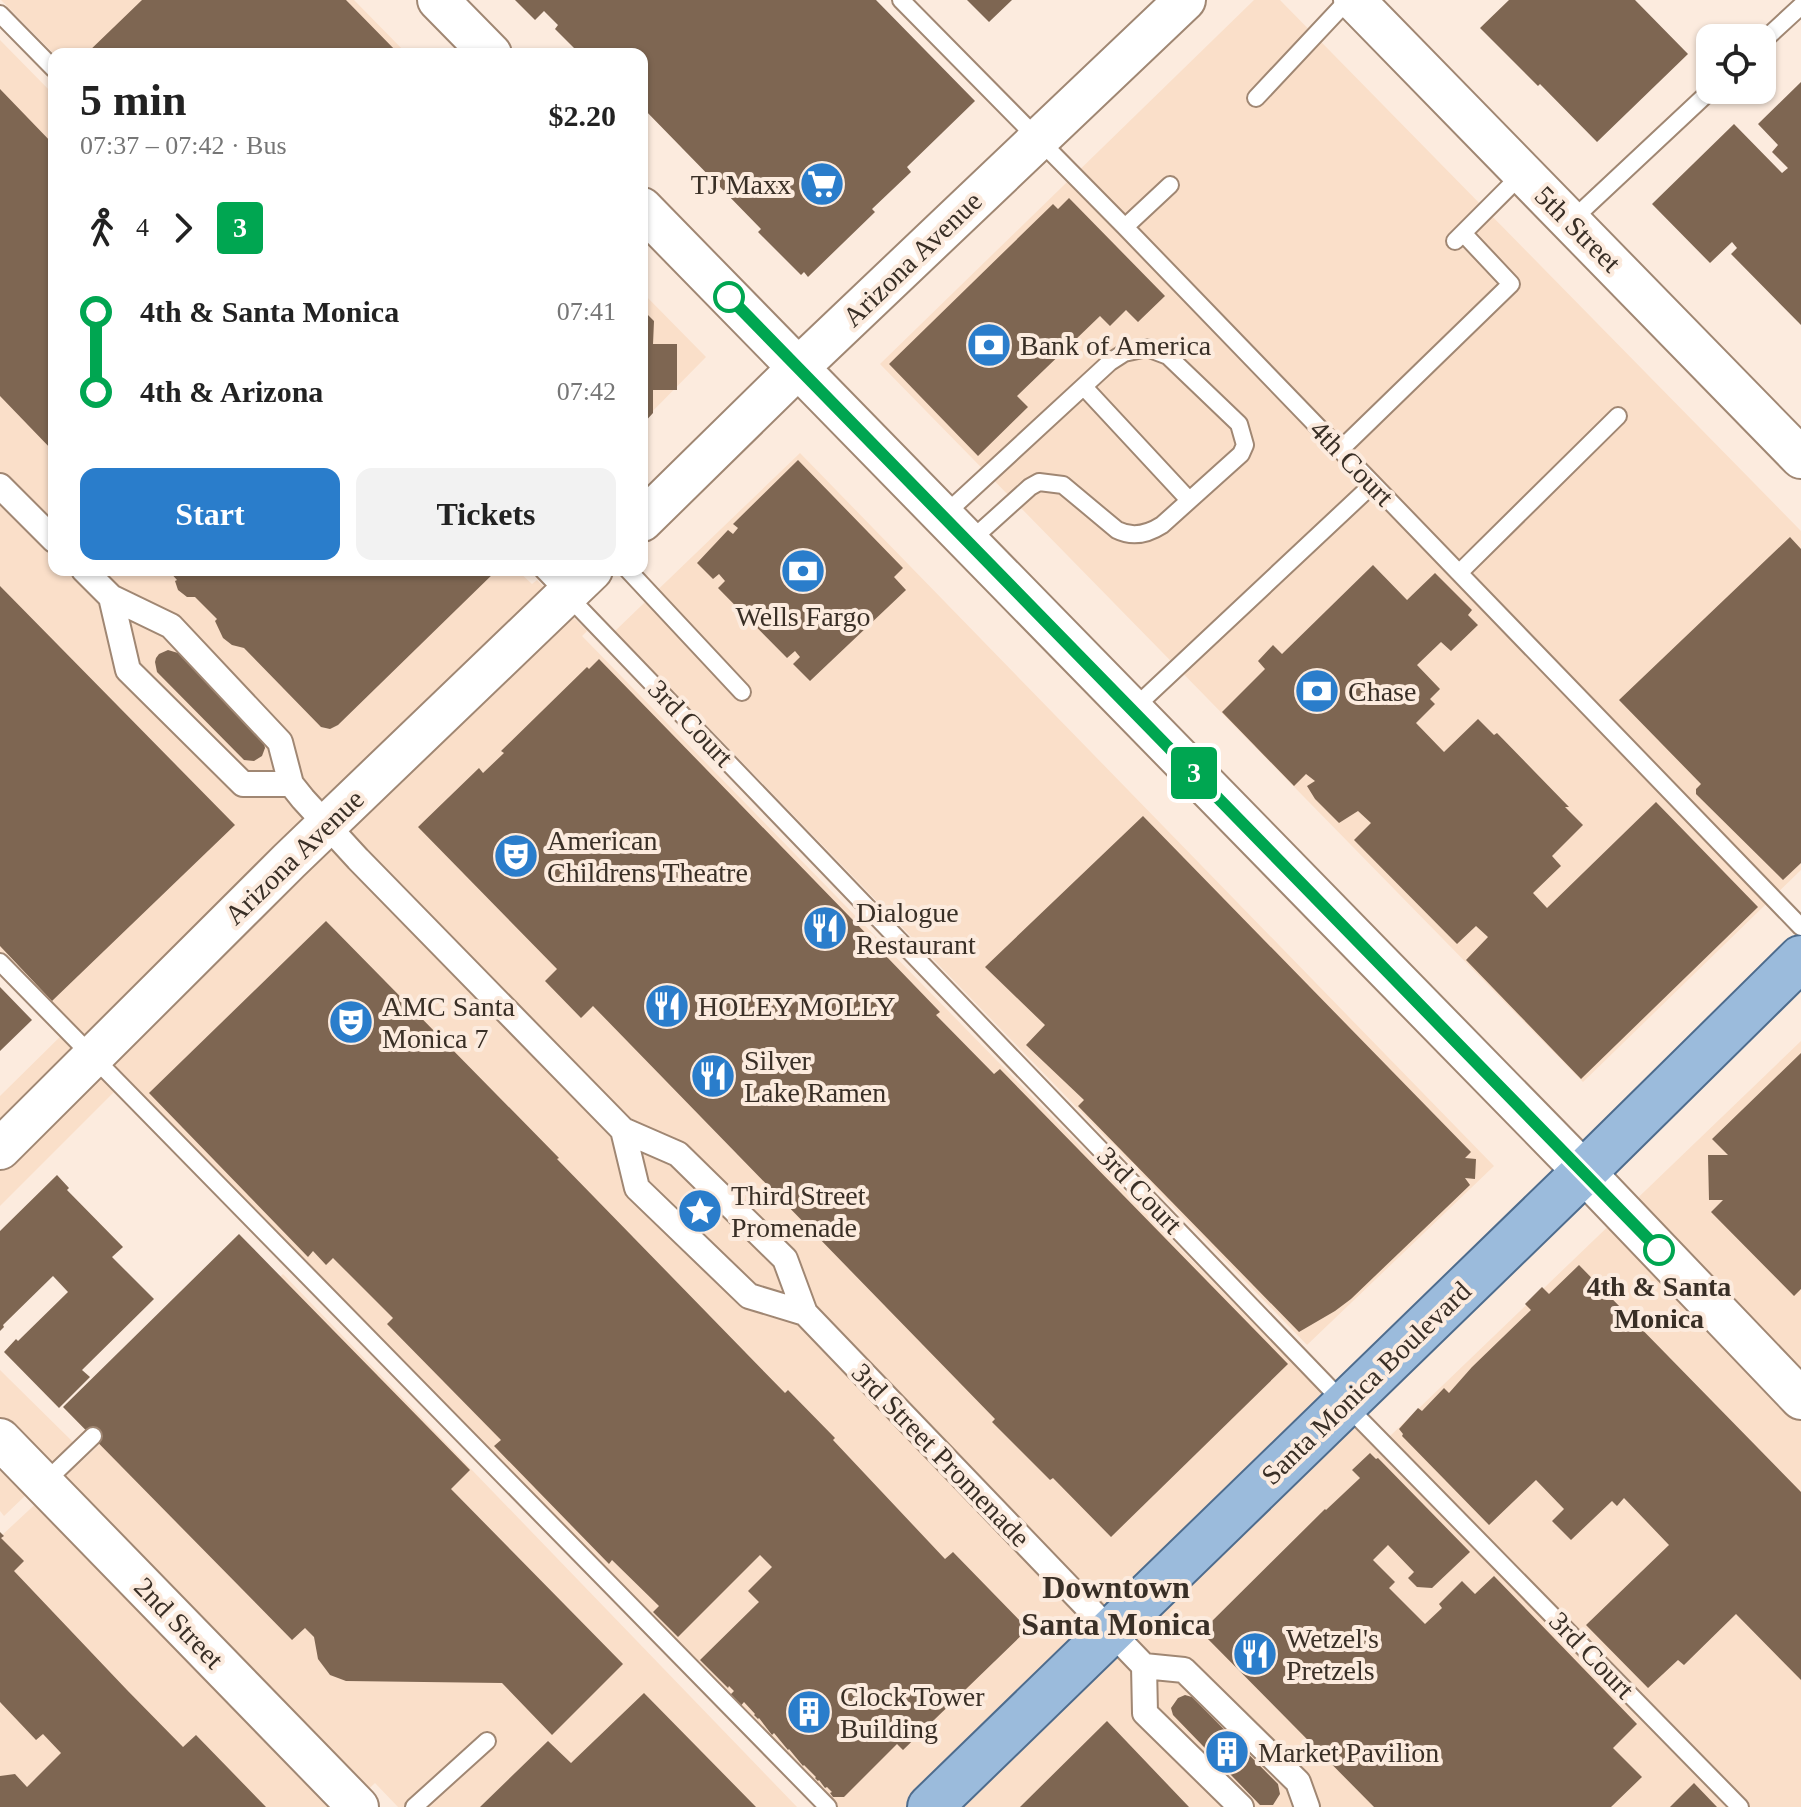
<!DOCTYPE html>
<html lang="en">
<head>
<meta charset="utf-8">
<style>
  :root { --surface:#fff; --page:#f2f2f2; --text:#222; --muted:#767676; --accent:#2a7dcb }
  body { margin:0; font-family:"Times New Roman",serif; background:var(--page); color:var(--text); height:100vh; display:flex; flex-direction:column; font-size:30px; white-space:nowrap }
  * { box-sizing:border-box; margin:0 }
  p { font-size:26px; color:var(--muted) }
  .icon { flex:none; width:44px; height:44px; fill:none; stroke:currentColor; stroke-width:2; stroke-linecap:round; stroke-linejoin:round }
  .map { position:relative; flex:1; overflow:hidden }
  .sheet { position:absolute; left:48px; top:48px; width:600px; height:528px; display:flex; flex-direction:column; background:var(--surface); border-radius:16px; box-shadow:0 2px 6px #0004 }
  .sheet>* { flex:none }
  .badge { padding:0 16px; border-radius:6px; font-size:28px; line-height:52px }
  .fabs { position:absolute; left:1696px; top:24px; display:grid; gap:16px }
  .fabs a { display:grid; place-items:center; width:80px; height:80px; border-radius:16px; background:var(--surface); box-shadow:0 2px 6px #0004; font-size:40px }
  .map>.badge { position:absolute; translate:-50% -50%; box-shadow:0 0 0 4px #fff }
  .legs { display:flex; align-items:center; gap:12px; height:88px; padding:0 32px; font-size:26px }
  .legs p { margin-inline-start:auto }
  .head { display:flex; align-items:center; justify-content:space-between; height:136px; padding:0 32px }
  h1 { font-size:44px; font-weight:700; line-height:60px }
  .button { display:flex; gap:16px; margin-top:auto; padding:16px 32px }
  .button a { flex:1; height:92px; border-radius:16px; background:var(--accent); color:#fff; font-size:32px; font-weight:700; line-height:92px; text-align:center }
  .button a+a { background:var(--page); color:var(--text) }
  ul { padding:0 32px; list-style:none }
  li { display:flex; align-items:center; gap:28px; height:80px; font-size:30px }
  li i { display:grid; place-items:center; width:12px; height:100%; margin:0 10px; background:currentColor }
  li i::after { content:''; width:20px; height:20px; margin:-10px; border:6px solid; border-radius:50%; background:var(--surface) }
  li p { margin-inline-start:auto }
  li:first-child i { background:linear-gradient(#0000 50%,currentColor 0) }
  li:last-child i { background:linear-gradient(currentColor 50%,#0000 0) }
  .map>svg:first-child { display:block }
</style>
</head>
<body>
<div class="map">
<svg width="1801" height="1807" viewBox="0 0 1801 1807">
  <rect width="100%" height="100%" fill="#fcebde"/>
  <!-- built -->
  <path fill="#fadfc9" d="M 1,0 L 354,0 L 407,54 L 54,54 Z
    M 1254,0 L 1280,0 L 1801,531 L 1801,870 L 1583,1082 L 880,364 Z
    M 0,40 L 54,95 L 54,570 L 517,570 L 532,584 L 537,580 L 587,631 L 582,636 L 1726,1807 L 822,1807 L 124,1082 L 0,1206 L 0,1096 L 71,1026 L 0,952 Z
    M 642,292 L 706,357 L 642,422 Z
    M 800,453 L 1494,1166 L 1307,1345 L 615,631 Z
    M 1801,1041 L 1801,1807 L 1749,1807 L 1390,1436 Z
    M 283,1274 L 797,1807 L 398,1807 L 375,1783 L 350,1807 L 0,1807 L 0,1537 Z
    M 0,1370 L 77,1446 L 4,1516 L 0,1511 Z"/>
  <!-- building -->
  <path fill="#7e6652" d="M 142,0 L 346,0 L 399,54 L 86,54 Z
    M 515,0 L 876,0 L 975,101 L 907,167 L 911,172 L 872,209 L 875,212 L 808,277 L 804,272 L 801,275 L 758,232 L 761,229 L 642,107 L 642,54 L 580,54 L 555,29 L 558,25 L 544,11 L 535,20 Z
    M 967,0 L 1012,0 L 989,22 Z
    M 1509,0 L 1635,0 L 1688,54 L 1597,142 L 1540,84 L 1538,86 L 1480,28 Z
    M 1801,82 L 1801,325 L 1731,254 L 1737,248 L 1732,242 L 1710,263 L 1652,204 L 1734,124 L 1782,173 L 1788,168 L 1772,152 L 1778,145 L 1758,124 Z
    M 0,89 L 54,145 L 54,452 L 0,396 Z
    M 1069,198 L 1165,296 L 1138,322 L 1126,310 L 1110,326 L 1100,316 L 1017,396 L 1028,407 L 978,456 L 889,364 L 1053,204 L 1058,209 Z
    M 642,309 L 654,321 L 653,344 L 677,344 L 677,390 L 653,390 L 653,413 L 642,425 Z
    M 798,460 L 903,568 L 894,577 L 906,590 L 810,681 L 793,664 L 800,657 L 795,651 L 787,658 L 718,588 L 725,581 L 719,574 L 713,579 L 697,563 L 728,530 L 733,534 L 738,528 L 733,524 Z
    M 1790,537 L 1801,549 L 1801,863 L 1783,880 L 1696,794 L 1696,789 L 1701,784 L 1619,700 Z
    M 1373,565 L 1407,600 L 1435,573 L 1472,610 L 1468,615 L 1478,625 L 1451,651 L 1441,642 L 1417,665 L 1440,689 L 1430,699 L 1435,704 L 1416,723 L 1444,752 L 1478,719 L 1494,735 L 1497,733 L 1569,807 L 1565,807 L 1583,825 L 1552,856 L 1561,866 L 1533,893 L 1547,908 L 1656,802 L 1758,907 L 1581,1079 L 1466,960 L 1488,937 L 1476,926 L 1457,944 L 1354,840 L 1371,823 L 1358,811 L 1339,823 L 1315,799 L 1307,786 L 1315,781 L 1306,774 L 1294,786 L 1222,712 L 1265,669 L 1258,661 L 1273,645 L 1282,654 Z
    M 168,570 L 497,570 L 338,725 L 330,729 L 321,727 L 244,648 L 232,645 L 223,638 L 215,621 L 217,619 L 195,597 L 187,597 L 178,590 L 175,581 L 177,580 Z
    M 0,586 L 235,825 L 52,1001 L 0,946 Z
    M 168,650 L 178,653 L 263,739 L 265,748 L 262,756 L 254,761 L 244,760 L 157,672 L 155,662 L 156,658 L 159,654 Z
    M 599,659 L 884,952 L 886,956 L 940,1012 L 936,1015 L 994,1074 L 1000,1069 L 1288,1364 L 1111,1537 L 1053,1478 L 1050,1480 L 992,1422 L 995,1419 L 593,1006 L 581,1018 L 545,981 L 557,969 L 418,827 L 479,768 L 483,773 L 504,753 L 501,751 L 587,667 L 589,669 Z
    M 1143,816 L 1471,1152 L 1465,1158 L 1476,1159 L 1475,1179 L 1465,1178 L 1470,1185 L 1351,1299 L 1335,1311 L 1299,1332 L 1078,1106 L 1084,1100 L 1026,1045 L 1045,1025 L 985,967 Z
    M 326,921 L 559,1158 L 557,1159 L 785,1393 L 788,1390 L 835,1438 L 833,1440 L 945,1559 L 953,1552 L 1028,1629 L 903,1750 L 897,1744 L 844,1797 L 833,1797 L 830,1793 L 832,1792 L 827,1787 L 825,1788 L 819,1780 L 818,1781 L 815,1778 L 816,1777 L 804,1765 L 803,1766 L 789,1749 L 788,1750 L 774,1733 L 772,1735 L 759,1718 L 758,1719 L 754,1715 L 755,1714 L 744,1702 L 739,1708 L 728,1697 L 734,1691 L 729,1686 L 728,1688 L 700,1660 L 759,1602 L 748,1591 L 772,1567 L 760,1555 L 678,1637 L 653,1612 L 659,1606 L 612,1560 L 609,1564 L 494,1446 L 501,1440 L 387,1324 L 393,1318 L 333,1258 L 326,1265 L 313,1251 L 308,1257 L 149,1093 Z
    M 0,987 L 32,1020 L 0,1051 Z
    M 1801,1053 L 1801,1289 L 1794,1296 L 1711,1212 L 1723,1200 L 1709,1200 L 1708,1155 L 1728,1155 L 1712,1139 Z
    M 57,1175 L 69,1188 L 67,1190 L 123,1247 L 112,1257 L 154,1299 L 82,1370 L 90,1377 L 59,1408 L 4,1352 L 16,1339 L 18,1341 L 68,1292 L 53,1276 L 3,1325 L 4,1327 L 0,1331 L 0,1231 Z
    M 239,1234 L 470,1470 L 451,1489 L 623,1664 L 552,1735 L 502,1683 L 346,1681 L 330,1675 L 318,1659 L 314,1637 L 305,1628 L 292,1640 L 63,1407 Z
    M 1579,1265 L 1801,1492 L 1801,1680 L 1736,1614 L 1684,1665 L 1678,1660 L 1648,1688 L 1586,1625 L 1669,1545 L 1624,1498 L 1617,1506 L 1612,1501 L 1571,1540 L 1552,1521 L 1564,1509 L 1536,1480 L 1489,1525 L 1402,1436 L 1403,1434 L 1399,1429 L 1418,1408 L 1422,1411 L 1444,1388 L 1449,1393 L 1472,1367 L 1531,1310 L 1525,1304 L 1542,1287 L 1549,1294 Z
    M 1370,1453 L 1376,1459 L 1378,1458 L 1470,1552 L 1432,1588 L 1417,1587 L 1408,1578 L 1414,1572 L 1388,1545 L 1373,1560 L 1395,1582 L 1389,1588 L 1425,1624 L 1442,1608 L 1439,1604 L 1462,1581 L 1475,1594 L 1494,1576 L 1637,1724 L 1613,1748 L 1642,1777 L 1611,1807 L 1374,1807 L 1201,1632 L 1325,1509 L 1326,1510 L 1360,1478 L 1352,1470 Z
    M 0,1532 L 4,1536 L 1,1538 L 24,1561 L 14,1571 L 127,1690 L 183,1747 L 196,1735 L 266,1807 L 0,1807 L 0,1776 L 15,1774 L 27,1787 L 61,1753 L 43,1734 L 36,1740 L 0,1702 Z
    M 644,1693 L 756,1807 L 480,1807 L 548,1741 L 571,1763 Z
    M 1185,1695 L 1192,1697 L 1278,1784 L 1280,1794 L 1273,1805 L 1260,1805 L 1173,1715 L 1171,1708 L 1178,1698 Z
    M 1107,1721 L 1189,1807 L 1020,1807 Z
    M 1694,1783 L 1717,1807 L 1670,1807 Z"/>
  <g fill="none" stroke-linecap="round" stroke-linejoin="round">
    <!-- service casing -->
    <g stroke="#a08773" stroke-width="20">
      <path id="service" d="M 901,0 L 1125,227 L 1801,927
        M 0,14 L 54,69
        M 1762,42 L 1801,6
        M 1256,98 L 1348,0
        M 1571,221 L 1711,90
        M 1125,227 L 1170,185
        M 1455,241 L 1522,174
        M 1084,387 L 1189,500
        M 1340,450 L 1511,284 L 1463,233
        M 943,516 L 1110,362 L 1124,353 L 1147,348 L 1168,356 L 1239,424 L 1245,445 L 1241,454 L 1162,525 C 1148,534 1133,538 1117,530 L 1063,485 L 1039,482 L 1030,487 L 970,541
        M 543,570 L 1345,1404 L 1740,1807
        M 628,570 L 742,692
        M 1459,573 L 1618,416
        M 1133,709 L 1373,484
        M 0,962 L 828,1807
        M 43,1484 L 93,1436
        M 414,1807 L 487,1741"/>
    </g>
    <!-- pedestrian casing -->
    <g stroke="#a08773" stroke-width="28">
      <path id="pedestrian" d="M 0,486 L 54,540
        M 84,570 L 111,597 L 171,626 L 280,742 L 291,784 L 303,799 L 358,859 L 623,1130 L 678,1154 L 785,1259 L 805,1313 L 1144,1666 L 1184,1670 L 1298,1782 L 1307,1807
        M 111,597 L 128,670 L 243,784 L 291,784
        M 623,1130 L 637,1188 L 749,1296 L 805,1313
        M 1144,1666 L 1145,1713 L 1241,1807"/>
    </g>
    <!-- tertiary casing -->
    <g stroke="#a08773" stroke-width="44">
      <path id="tertiary" d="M 438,0 L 491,54
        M 1354,0 L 1801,458
        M 642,208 L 1584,1172 L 1801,1399
        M 642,521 L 798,368 L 1185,0
        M 0,1149 L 289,861 L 592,570
        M 0,1439 L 358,1807"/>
    </g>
    <!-- primary casing -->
    <g stroke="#4e6c8d" stroke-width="48">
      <path id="primary" d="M 930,1807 L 1584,1172 L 1801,958"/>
    </g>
    <!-- service -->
    <use href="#service" stroke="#fff" stroke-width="16"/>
    <!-- pedestrian -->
    <use href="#pedestrian" stroke="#fff" stroke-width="24"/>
    <!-- tertiary -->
    <use href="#tertiary" stroke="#fff" stroke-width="40"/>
    <!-- primary -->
    <use href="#primary" stroke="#9bbbdc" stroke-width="44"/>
  </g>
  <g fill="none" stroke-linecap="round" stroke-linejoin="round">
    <!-- line-1 casing -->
    <g stroke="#fff" stroke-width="18">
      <path id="line-1" d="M 729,297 L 1659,1250"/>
    </g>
    <!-- line-1 -->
    <use href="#line-1" stroke="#00a651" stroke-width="12"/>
  </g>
  <!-- icons -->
  <defs>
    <g id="supermarket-disc" transform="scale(2.3)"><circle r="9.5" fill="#2a7dcb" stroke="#fcebde"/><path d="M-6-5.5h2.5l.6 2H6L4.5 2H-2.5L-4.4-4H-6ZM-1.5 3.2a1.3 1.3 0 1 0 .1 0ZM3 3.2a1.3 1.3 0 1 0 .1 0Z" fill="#fff"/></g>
    <g id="bank-disc" transform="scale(2.3)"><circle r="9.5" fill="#2a7dcb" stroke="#fcebde"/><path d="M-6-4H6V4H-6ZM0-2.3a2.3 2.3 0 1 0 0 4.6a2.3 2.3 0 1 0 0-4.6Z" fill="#fff"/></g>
    <g id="theatre-disc" transform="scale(2.3)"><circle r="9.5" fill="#2a7dcb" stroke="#fcebde"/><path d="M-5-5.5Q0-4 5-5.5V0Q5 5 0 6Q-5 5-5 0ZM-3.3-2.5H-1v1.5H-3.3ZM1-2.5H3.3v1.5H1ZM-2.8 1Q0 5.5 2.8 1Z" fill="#fff"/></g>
    <g id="restaurant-disc" transform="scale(2.3)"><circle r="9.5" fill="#2a7dcb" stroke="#fcebde"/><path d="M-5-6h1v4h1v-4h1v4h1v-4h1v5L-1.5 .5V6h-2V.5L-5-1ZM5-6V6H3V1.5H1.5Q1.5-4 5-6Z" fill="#fff"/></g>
    <g id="sight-disc" transform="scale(2.3)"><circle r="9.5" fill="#2a7dcb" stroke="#fcebde"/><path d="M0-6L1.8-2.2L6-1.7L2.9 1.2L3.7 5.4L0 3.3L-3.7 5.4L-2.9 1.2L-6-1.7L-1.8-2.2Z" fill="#fff"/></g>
    <g id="building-disc" transform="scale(2.3)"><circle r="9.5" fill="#2a7dcb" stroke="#fcebde"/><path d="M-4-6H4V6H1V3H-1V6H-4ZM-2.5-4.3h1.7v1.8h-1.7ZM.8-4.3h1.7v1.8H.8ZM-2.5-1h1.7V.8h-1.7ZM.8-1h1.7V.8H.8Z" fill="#fff"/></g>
  </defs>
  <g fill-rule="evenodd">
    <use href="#supermarket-disc" x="822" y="184"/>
    <use href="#bank-disc" x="989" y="345"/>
    <use href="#bank-disc" x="803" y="571"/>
    <use href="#bank-disc" x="1317" y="691"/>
    <use href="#theatre-disc" x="516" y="856"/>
    <use href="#restaurant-disc" x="825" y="928"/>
    <use href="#restaurant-disc" x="667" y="1006"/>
    <use href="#theatre-disc" x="351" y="1022"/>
    <use href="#restaurant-disc" x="713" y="1076"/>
    <use href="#sight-disc" x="700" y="1211"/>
    <use href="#restaurant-disc" x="1255" y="1654"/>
    <use href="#building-disc" x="809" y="1712"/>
    <use href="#building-disc" x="1227" y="1752"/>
  </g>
  <!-- markers -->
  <g fill="#fff" stroke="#00a651" stroke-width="4">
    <circle cx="729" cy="297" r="14"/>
    <circle cx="1659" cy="1250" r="14"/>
  </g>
  <g text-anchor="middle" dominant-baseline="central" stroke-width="8" stroke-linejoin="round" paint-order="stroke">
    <!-- poi labels -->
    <g font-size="28" fill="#392f26" stroke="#fcebde" text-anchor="start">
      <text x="791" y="184" text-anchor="end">TJ Maxx</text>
      <text x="1020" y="345">Bank of America</text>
      <text x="803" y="616" text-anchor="middle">Wells Fargo</text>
      <text x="1348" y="691">Chase</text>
      <text x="547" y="840">American<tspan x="547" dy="32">Childrens Theatre</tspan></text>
      <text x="856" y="912">Dialogue<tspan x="856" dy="32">Restaurant</tspan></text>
      <text x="382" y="1006">AMC Santa<tspan x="382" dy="32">Monica 7</tspan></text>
      <text x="698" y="1006">HOLEY MOLLY</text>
      <text x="744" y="1060">Silver<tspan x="744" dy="32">Lake Ramen</tspan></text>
      <text x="731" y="1195">Third Street<tspan x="731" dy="32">Promenade</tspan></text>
      <text x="1286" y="1638">Wetzel's<tspan x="1286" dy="32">Pretzels</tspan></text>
      <text x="840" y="1696">Clock Tower<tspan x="840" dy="32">Building</tspan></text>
      <text x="1258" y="1752">Market Pavilion</text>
    </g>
    <!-- street labels -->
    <g font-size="28" fill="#392f26" stroke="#fcebde">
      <text transform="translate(1578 229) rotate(45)">5th Street</text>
      <text transform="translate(912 259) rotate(-44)">Arizona Avenue</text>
      <text transform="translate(1352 463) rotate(46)">4th Court</text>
      <text transform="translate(691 723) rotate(46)">3rd Court</text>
      <text transform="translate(294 857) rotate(-44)">Arizona Avenue</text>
      <text transform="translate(1140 1190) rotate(46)">3rd Court</text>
      <text transform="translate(1366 1383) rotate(-44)">Santa Monica Boulevard</text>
      <text transform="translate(941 1455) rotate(46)">3rd Street Promenade</text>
      <text transform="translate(179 1623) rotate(46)">2nd Street</text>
      <text transform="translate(1592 1655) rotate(46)">3rd Court</text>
    </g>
    <!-- stop labels -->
    <g font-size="28" font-weight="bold" fill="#392f26" stroke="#fcebde">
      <text x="1659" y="1286">4th &amp; Santa<tspan x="1659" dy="32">Monica</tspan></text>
    </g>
    <!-- quarter labels -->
    <g font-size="32" font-weight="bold" fill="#392f26" stroke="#fcebde">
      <text x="1116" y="1587">Downtown<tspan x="1116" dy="37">Santa Monica</tspan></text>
    </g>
  </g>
</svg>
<div class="fabs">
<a><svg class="icon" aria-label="locate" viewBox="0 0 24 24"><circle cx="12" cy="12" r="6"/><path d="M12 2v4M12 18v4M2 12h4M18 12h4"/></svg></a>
</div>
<b class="badge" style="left:1194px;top:773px;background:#00a651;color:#fff">3</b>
<section class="sheet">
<div class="head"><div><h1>5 min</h1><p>07:37 – 07:42 · Bus</p></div><b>$2.20</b></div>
<div class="legs"><svg class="icon" aria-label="walk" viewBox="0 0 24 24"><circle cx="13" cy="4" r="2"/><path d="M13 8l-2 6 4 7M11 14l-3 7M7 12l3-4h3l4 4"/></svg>4<svg class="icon" aria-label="forward" viewBox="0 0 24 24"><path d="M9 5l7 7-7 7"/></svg><b class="badge" style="background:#00a651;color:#fff">3</b></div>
<ul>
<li><i style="color:#00a651"></i><b>4th &amp; Santa Monica</b><p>07:41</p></li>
<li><i style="color:#00a651"></i><b>4th &amp; Arizona</b><p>07:42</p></li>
</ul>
<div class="button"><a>Start</a><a>Tickets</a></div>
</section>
</div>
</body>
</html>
